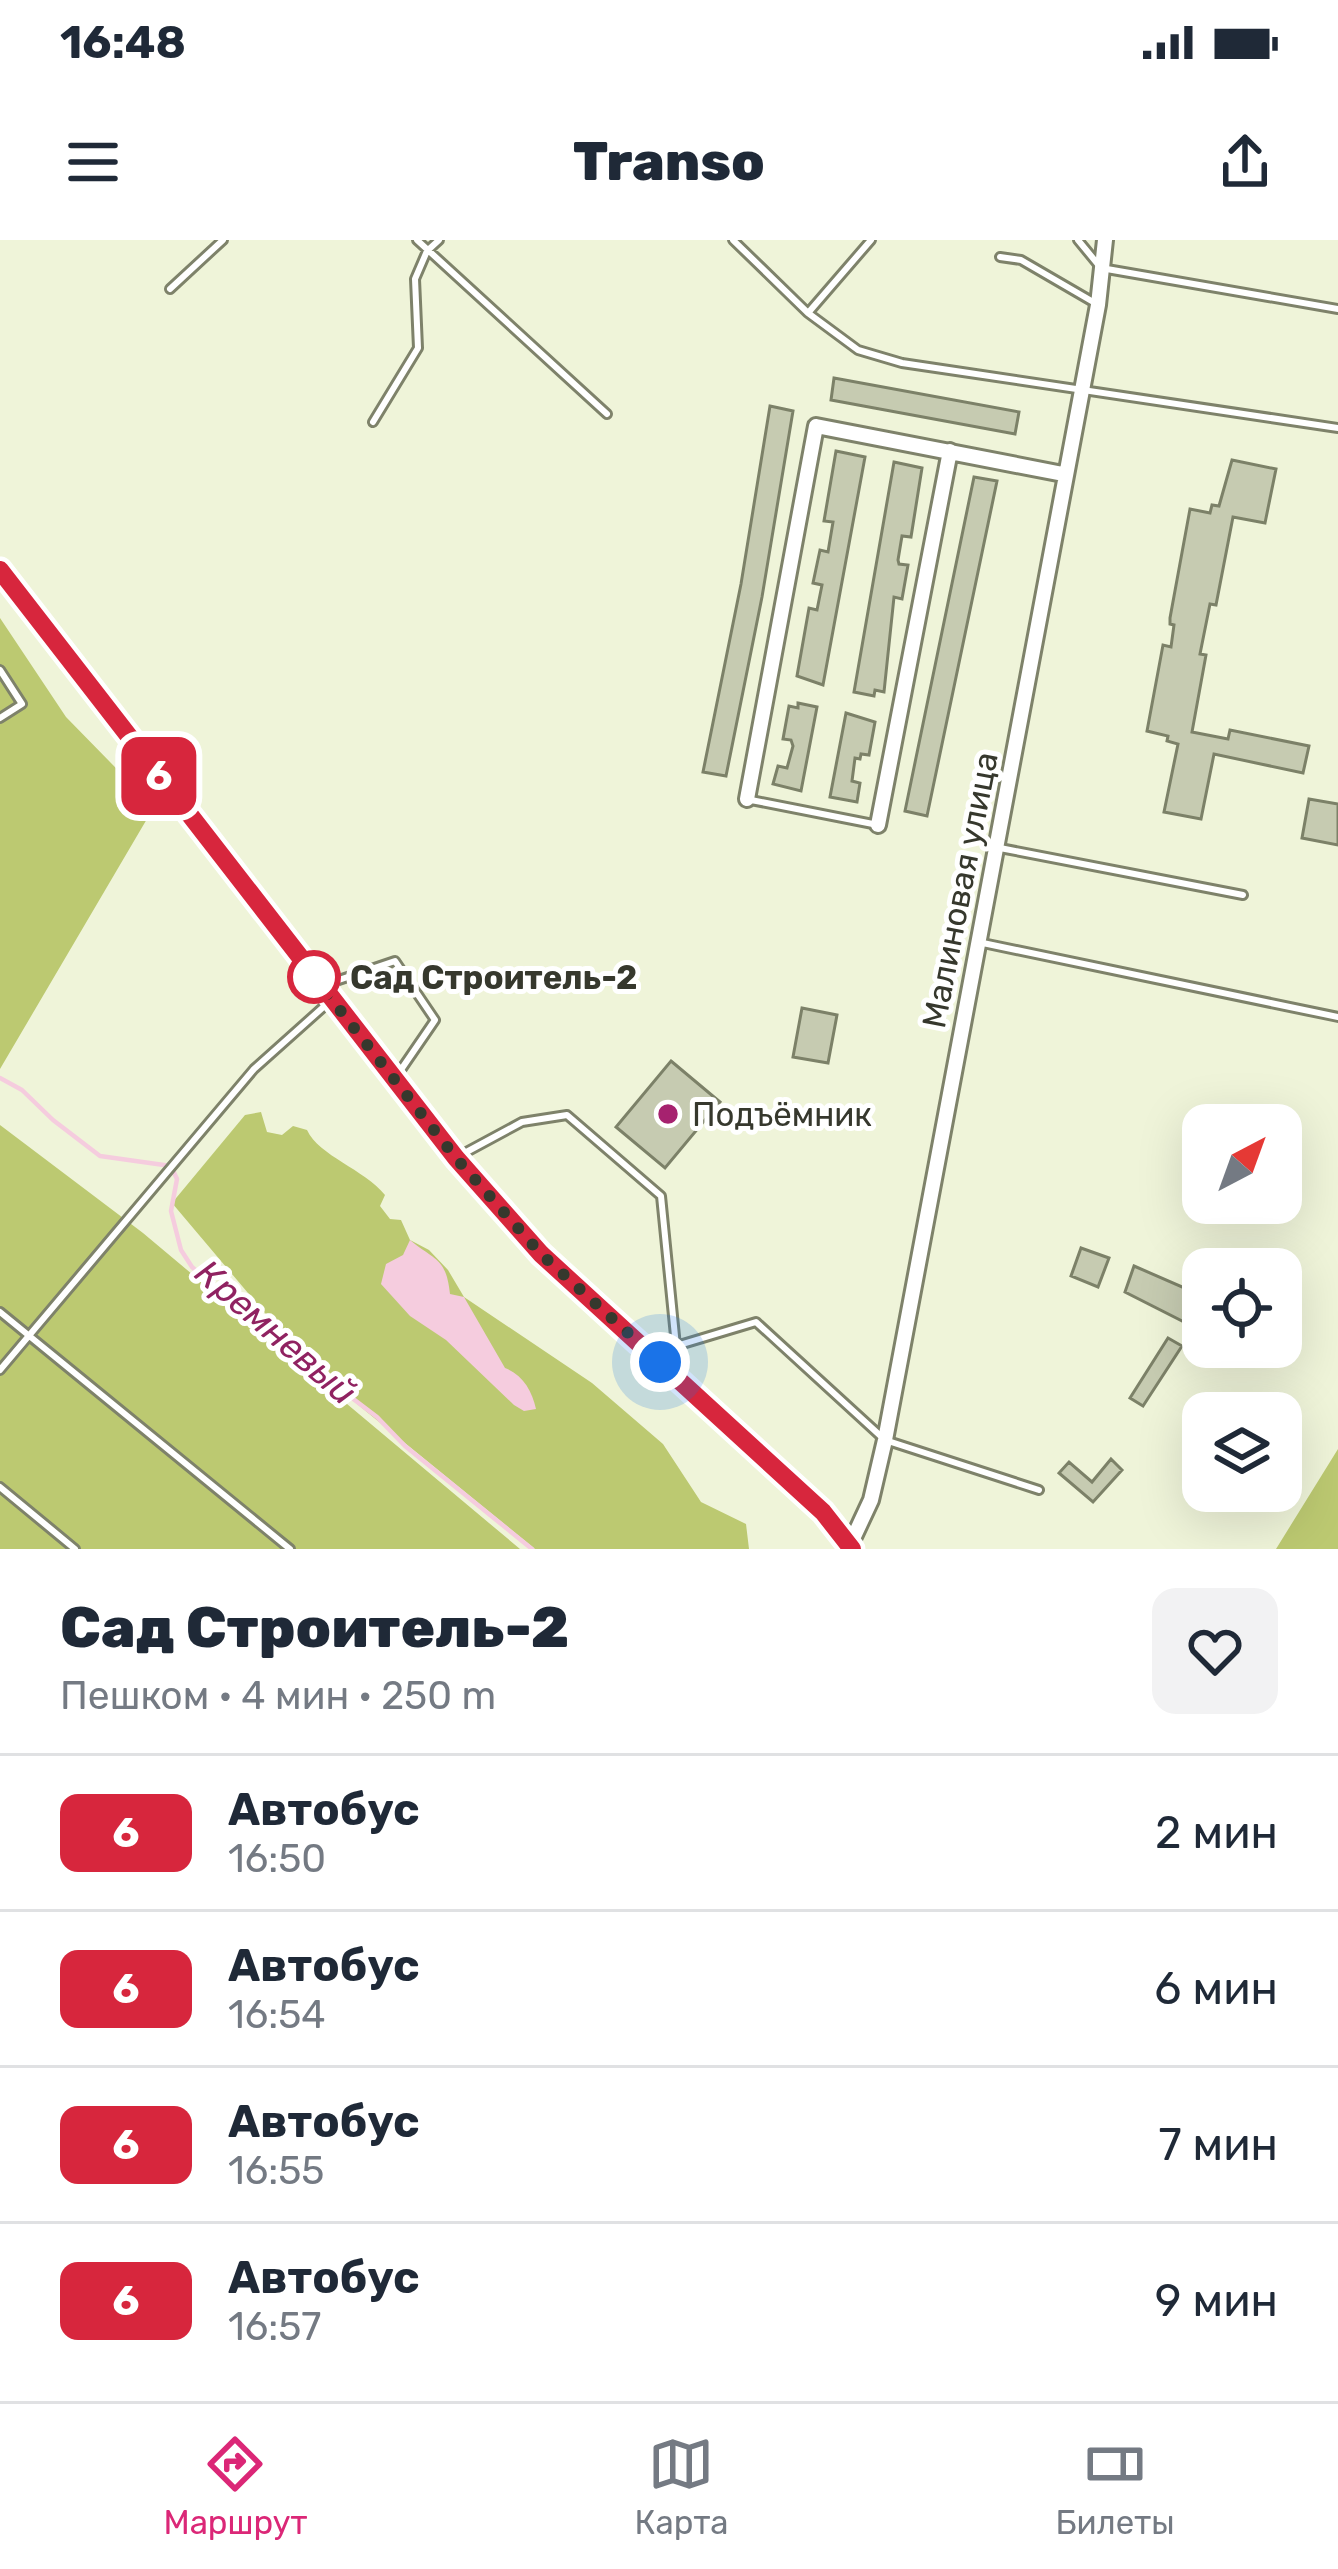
<!DOCTYPE html>
<html lang="ru">
<head>
<meta charset="utf-8">
<style>
  :root { --surface:#fff; --page:#f2f2f3; --text:#1f2937; --muted:#747a83; --line:#e0e1e3; --accent:#db2777 }
  body { margin:0; font-family:Rubik,sans-serif; background:var(--page); color:var(--text); height:100vh; display:flex; flex-direction:column; font-size:45px; white-space:nowrap }
  * { box-sizing:border-box; margin:0 }
  p { font-size:39px; color:var(--muted) }
  .icon { flex:none; width:66px; height:66px; fill:none; stroke:currentColor; stroke-width:2; stroke-linecap:round; stroke-linejoin:round }
  .map { position:relative; height:1309px; overflow:hidden }
  .side { display:flex; flex-direction:column; background:var(--surface); flex:1 }
  .side>* { flex:none }
  .badge { padding:0 24px; border-radius:18px; font-size:42px; line-height:78px }
  .needle { width:78px; rotate:41deg }
  .fabs { position:absolute; left:1182px; top:864px; display:grid; gap:24px }
  .fabs a { display:grid; place-items:center; width:120px; height:120px; border-radius:24px; background:var(--surface); box-shadow:0 12px 48px #0002; font-size:60px }
  .you { position:absolute; width:60px; height:60px; margin:-30px; border:9px solid #fff; border-radius:50%; background:#1a73e8; box-shadow:0 0 0 18px #1a73e833 }
  .map>.badge { position:absolute; translate:-50% -50%; box-shadow:0 0 0 6px #fff }
  .round { display:grid; place-items:center; flex:none; width:126px; height:126px; border-radius:24px; background:var(--page) }
  .headline { display:flex; align-items:center; justify-content:space-between; height:204px; padding:0 60px }
  h1 { font-size:57px; font-weight:800; line-height:90px }
  ul { padding:0; list-style:none }
  li { display:flex; align-items:center; gap:36px; height:156px; padding:0 60px; border-top:3px solid var(--line) }
  li div { flex:1 }
  li b { display:block; font-size:45px }
  li em { font-style:normal }
  li .badge { min-width:132px; font-weight:700; text-align:center }
  .status { display:flex; justify-content:space-between; align-items:center; height:84px; padding:0 60px; background:var(--surface); direction:ltr }
  .status svg { height:33px; fill:currentColor }
  header { display:flex; justify-content:space-between; align-items:center; height:156px; padding:0 60px; background:var(--surface); font-size:54px; font-weight:800 }
  .menu { display:flex; justify-content:space-around; align-items:center; height:168px; border-top:3px solid var(--line); background:var(--surface); font-size:33px; color:var(--muted) }
  .menu a { display:grid; justify-items:center; gap:6px }
  .menu .on { color:var(--accent) }
  .map>svg:first-child { display:block }
</style>
</head>
<body>
<div class="status"><b>16:48</b><svg viewBox="0 0 49 12"><path d="M0 12V9h3v3zM5 12V6h3v6zM10 12V3h3v9zM15 12V0h3v12zM26 1h20v11H26zM47 4h2v5h-2z"/></svg></div>
<header><svg class="icon" aria-label="menu" viewBox="0 0 24 24"><path d="M4 6h16M4 12h16M4 18h16"/></svg>Transo<svg class="icon" aria-label="share" viewBox="0 0 24 24"><path d="M12 15V3M7 8l5-5 5 5M5 13v7h14v-7"/></svg></header>
<div class="map">
<svg width="1338" height="1309" viewBox="0 0 1338 1309">
  <rect width="100%" height="100%" fill="#eff4d9"/>
  <!-- green -->
  <path fill="#bcc971" d="M 0,378 L 66,477 L 154,567 L 0,829 Z
    M 261,872 L 267,892 L 282,895 L 293,886 L 307,890 C 319,916 364,929 385,955 L 380,966 L 390,979 L 401,980 L 410,1000 L 429,1010 L 448,1030 L 464,1057 L 592,1143 L 663,1204 L 701,1262 L 746,1284 L 749,1309 L 535,1309 L 308,1124 L 172,963 L 245,875 Z
    M 0,885 L 143,993 L 520,1309 L 0,1309 Z
    M 1338,1209 L 1338,1309 L 1276,1309 Z"/>
  <!-- water -->
  <path fill="#f5ccde" d="M 410,1000 C 435,1021 446,1017 450,1054 L 464,1057 L 505,1128 C 523,1135 532,1151 536,1169 L 524,1171 L 514,1165 L 446,1100 L 410,1076 L 381,1044 L 386,1024 L 403,1015 Z"/>
  <g fill="none" stroke-linecap="round" stroke-linejoin="round">
    <!-- stream -->
    <path stroke="#f5ccde" stroke-width="4.5" d="M 0,838 L 22,850 L 53,880 L 100,916 L 171,926 L 177,939 L 171,971 L 181,1010 L 192,1027 L 268,1094 L 377,1177 L 405,1206 L 532,1309"/>
  </g>
  <!-- building -->
  <path fill="#c6cbb1" stroke="#7c8168" stroke-width="3" d="M 834,138 L 1019,172 L 1015,194 L 831,160 Z
    M 770,166 L 793,171 L 762,357 L 726,536 L 703,532 L 741,344 Z
    M 836,211 L 865,217 L 823,445 L 797,436 L 809,368 L 817,370 L 822,345 L 813,343 L 820,310 L 828,312 L 833,282 L 824,281 Z
    M 1232,220 L 1276,229 L 1265,283 L 1233,277 L 1216,365 L 1210,364 L 1200,414 L 1206,415 L 1192,492 L 1228,499 L 1230,490 L 1309,506 L 1303,533 L 1214,514 L 1201,579 L 1164,572 L 1178,504 L 1167,501 L 1168,496 L 1147,491 L 1163,405 L 1171,407 L 1174,385 L 1170,384 L 1170,378 L 1190,269 L 1210,273 L 1212,265 L 1219,266 Z
    M 894,222 L 922,228 L 911,297 L 902,296 L 898,320 L 899,324 L 908,325 L 902,359 L 894,357 L 884,452 L 875,450 L 874,456 L 854,452 Z
    M 974,237 L 997,241 L 927,576 L 905,571 Z
    M 798,463 L 817,467 L 801,551 L 773,544 L 778,526 L 787,528 L 793,506 L 791,500 L 783,499 L 789,466 L 798,468 Z
    M 846,473 L 875,482 L 869,515 L 861,514 L 860,519 L 855,518 L 852,541 L 860,543 L 857,562 L 830,557 Z
    M 1309,559 L 1338,564 L 1338,605 L 1302,598 Z
    M 802,768 L 837,775 L 828,823 L 793,817 Z
    M 671,821 L 720,862 L 665,928 L 616,887 Z
    M 1081,1008 L 1109,1018 L 1098,1047 L 1071,1036 Z
    M 1134,1026 L 1203,1056 L 1203,1070 L 1194,1087 L 1125,1052 Z
    M 1168,1098 L 1182,1106 L 1143,1166 L 1130,1158 Z
    M 1111,1219 L 1122,1230 L 1093,1262 L 1059,1233 L 1069,1222 L 1092,1242 Z"/>
  <g fill="none" stroke-linecap="round" stroke-linejoin="round">
    <!-- lane casing -->
    <g stroke="#7e826a" stroke-width="12">
      <path id="lane" d="M 417,0 L 607,174
        M 733,0 L 808,73 L 858,110 L 902,123 L 1338,188
        M 1078,0 L 1101,28 L 1338,69
        M 1000,17 L 1021,20 L 1095,63
        M 170,49 L 223,0
        M 808,73 L 871,0
        M 373,182 L 418,108 L 415,39 L 427,11 L 439,0
        M 0,430 L 22,464 L 0,478
        M 751,560 L 878,585
        M 1000,608 L 1243,655
        M 978,702 L 1338,777
        M 324,745 L 395,721 L 435,780 L 396,837
        M 459,916 L 522,882 L 567,875 L 661,956 L 676,1106
        M 0,1072 L 290,1309
        M 662,1120 L 676,1106 L 756,1082 L 885,1200 L 1039,1250
        M 0,1130 L 254,829 L 329,762
        M 0,1247 L 75,1309"/>
    </g>
    <!-- street casing -->
    <g stroke="#7e826a" stroke-width="20">
      <path id="street" d="M 747,559 L 816,186 L 1063,234
        M 878,585 L 950,211
        M 850,1305 L 871,1260 L 885,1200 L 1098,65 L 1105,0"/>
    </g>
    <!-- secondary casing -->
    <g stroke="#7e826a" stroke-width="24">
      <path id="secondary" d="M 0,330 L 456,918 L 541,1014 L 823,1272 L 852,1309"/>
    </g>
    <!-- lane -->
    <use href="#lane" stroke="#fff" stroke-width="6"/>
    <!-- street -->
    <use href="#street" stroke="#fff" stroke-width="14"/>
    <!-- secondary -->
    <use href="#secondary" stroke="#fff" stroke-width="18"/>
  </g>
  <g fill="none" stroke-linecap="round" stroke-linejoin="round">
    <!-- line casing -->
    <g stroke="#fff" stroke-width="27">
      <path id="line" d="M 0,330 L 456,918 L 541,1014 L 823,1272 L 852,1309"/>
    </g>
    <!-- line -->
    <use href="#line" stroke="#d7263d" stroke-width="18"/>
    <!-- walk -->
    <path stroke="#36382d" stroke-width="12" stroke-dasharray="0 21.6" d="M 314,737 L 456,918 L 541,1014 L 660,1122"/>
  </g>
  <!-- markers -->
  <circle fill="#fff" stroke="#d7263d" stroke-width="6" cx="314" cy="737" r="24"/>
  <circle fill="#a6226f" stroke="#fff" stroke-width="4.5" cx="668" cy="874" r="12"/>
  <g text-anchor="middle" dominant-baseline="central" stroke-width="10" stroke-linejoin="round" paint-order="stroke">
    <!-- street labels -->
    <g font-size="33" fill="#36382d" stroke="#fff">
      <text transform="translate(960 650) rotate(-79)">Малиновая улица</text>
    </g>
    <!-- stop labels -->
    <g font-size="33" font-weight="bold" fill="#36382d" stroke="#fff" text-anchor="start">
      <text x="350" y="737">Сад Строитель-2</text>
    </g>
    <!-- poi labels -->
    <g font-size="33" fill="#36382d" stroke="#fff" text-anchor="start">
      <text x="692" y="874">Подъёмник</text>
    </g>
    <!-- water labels -->
    <g font-size="36" font-style="italic" fill="#902261" stroke="#fff">
      <text transform="translate(276 1092) rotate(41)">Кремневый</text>
    </g>
  </g>
</svg>
<div class="fabs">
<a><svg class="needle" viewBox="-14 -14 28 28"><path d="M0-13l5 13h-10z" fill="#e53935"/><path d="M0 13l5-13h-10z" fill="#747a83"/></svg></a>
<a><svg class="icon" aria-label="locate" viewBox="0 0 24 24"><circle cx="12" cy="12" r="6"/><path d="M12 2v4M12 18v4M2 12h4M18 12h4"/></svg></a>
<a><svg class="icon" aria-label="layers" viewBox="0 0 24 24"><path d="M12 4l9 5-9 5-9-5zM3 14l9 5 9-5"/></svg></a>
</div>
<div class="you" style="left:660px;top:1122px"></div>
<b class="badge" style="left:159px;top:536px;background:#d7263d;color:#fff">6</b>
</div>
<section class="side">
<div class="headline"><div><h1>Сад Строитель-2</h1><p>Пешком · 4 мин · 250 m</p></div><a class="round"><svg class="icon" aria-label="heart" viewBox="0 0 24 24"><path d="M12 20l-8-8c-3-5 5-10 8-4 3-6 11-1 8 4z"/></svg></a></div>
<ul>
<li><span class="badge" style="background:#d7263d;color:#fff">6</span><div><b>Автобус</b><p>16:50</p></div><em>2 мин</em></li>
<li><span class="badge" style="background:#d7263d;color:#fff">6</span><div><b>Автобус</b><p>16:54</p></div><em>6 мин</em></li>
<li><span class="badge" style="background:#d7263d;color:#fff">6</span><div><b>Автобус</b><p>16:55</p></div><em>7 мин</em></li>
<li><span class="badge" style="background:#d7263d;color:#fff">6</span><div><b>Автобус</b><p>16:57</p></div><em>9 мин</em></li>
</ul>
</section>
<nav class="menu">
<a class="on"><svg class="icon" aria-label="directions" viewBox="0 0 24 24"><path d="M12 3l9 9-9 9-9-9zM9 14v-3h6M13 9l2 2-2 2"/></svg>Маршрут</a>
<a><svg class="icon" aria-label="map" viewBox="0 0 24 24"><path d="M3 6l6-2 6 2 6-2v14l-6 2-6-2-6 2zM9 4v14M15 6v14"/></svg>Карта</a>
<a><svg class="icon" aria-label="tickets" viewBox="0 0 24 24"><path d="M3 7h18v10H3zM15 7v10"/></svg>Билеты</a>
</nav>
</body>
</html>
